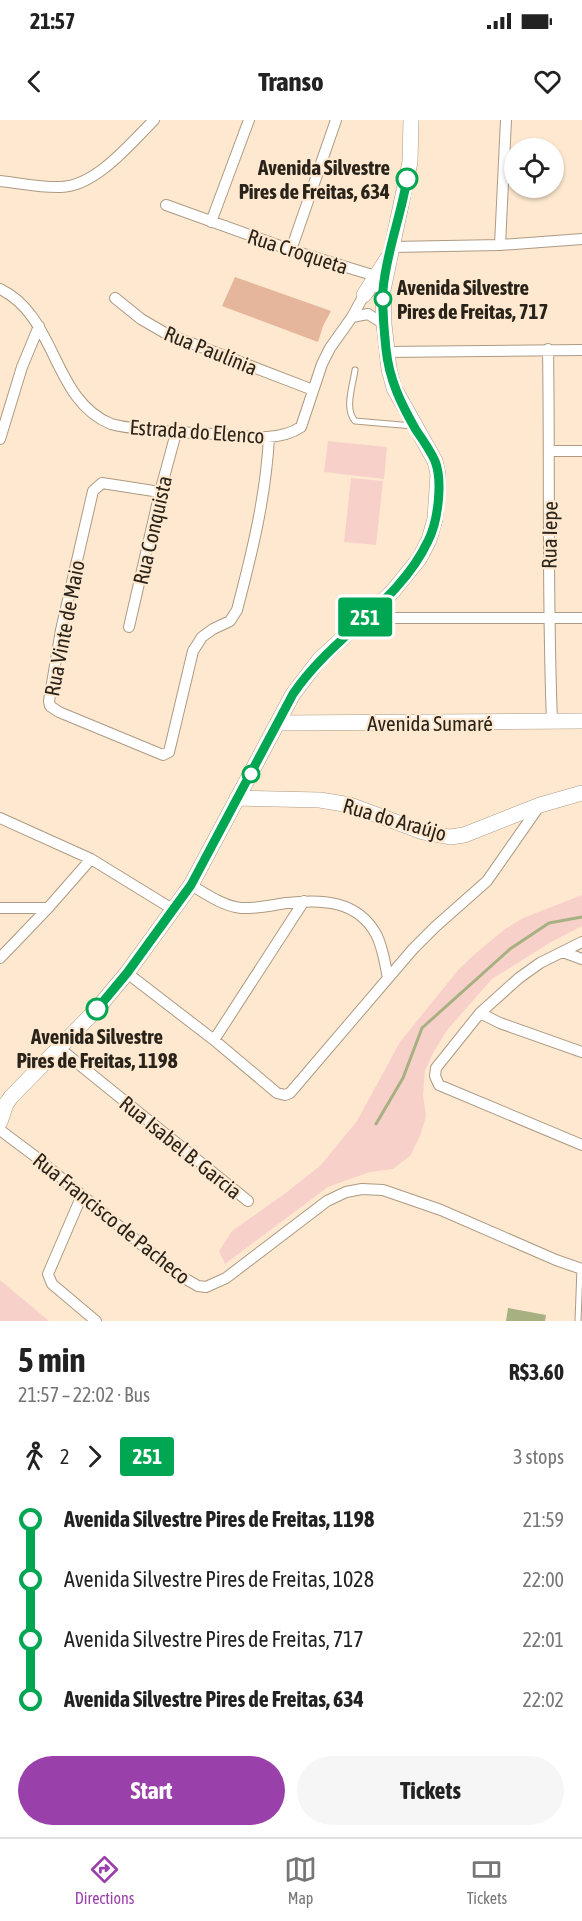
<!DOCTYPE html>
<html lang="en">
<head>
<meta charset="utf-8">
<style>
  :root { --surface:#fff; --page:#f6f6f6; --text:#222; --muted:#767676; --line:#e0e0e0; --accent:#9a40ab }
  body { margin:0; font-family:"Asap Condensed",sans-serif; background:var(--page); color:var(--text); height:100vh; display:flex; flex-direction:column; font-size:22px; white-space:nowrap }
  * { box-sizing:border-box; margin:0 }
  p { font-size:20px; color:var(--muted) }
  .icon { flex:none; width:33px; height:33px; fill:none; stroke:currentColor; stroke-width:2; stroke-linecap:round; stroke-linejoin:round }
  .map { position:relative; height:1201px; overflow:hidden }
  .panel { display:flex; flex-direction:column; background:var(--surface); flex:1 }
  .panel>* { flex:none }
  .badge { padding:0 12px; border-radius:4px; font-size:21px; line-height:39px }
  .controls { position:absolute; left:504px; top:18px; display:grid; gap:12px }
  .controls a { display:grid; place-items:center; width:60px; height:60px; border-radius:50%; background:var(--surface); box-shadow:0 2px 4px #0004; font-size:30px }
  .map>.badge { position:absolute; translate:-50% -50%; box-shadow:0 0 0 3px #fff }
  .legs { display:flex; align-items:center; gap:9px; height:66px; padding:0 18px; font-size:20px }
  .legs p { margin-inline-start:auto }
  .summary { display:flex; align-items:center; justify-content:space-between; height:102px; padding:0 18px }
  h1 { font-size:33px; font-weight:700; line-height:45px }
  .button { display:flex; gap:12px; margin-top:auto; padding:12px 18px }
  .button a { flex:1; height:69px; border-radius:36px; background:var(--accent); color:#fff; font-size:24px; font-weight:700; line-height:69px; text-align:center }
  .button a+a { background:var(--page); color:var(--text) }
  ul { padding:0 18px; list-style:none }
  li { display:flex; align-items:center; gap:21px; height:60px; font-size:22px }
  li i { display:grid; place-items:center; width:9px; height:100%; margin:0 8px; background:currentColor }
  li i::after { content:''; width:15px; height:15px; margin:-8px; border:4px solid; border-radius:50%; background:var(--surface) }
  li p { margin-inline-start:auto }
  li:first-child i { background:linear-gradient(#0000 50%,currentColor 0) }
  li:last-child i { background:linear-gradient(currentColor 50%,#0000 0) }
  .status { display:flex; justify-content:space-between; align-items:center; height:42px; padding:0 30px; background:var(--surface); direction:ltr }
  .status svg { height:16px; fill:currentColor }
  header { display:flex; justify-content:space-between; align-items:center; height:78px; padding:0 18px; background:var(--surface); font-size:27px; font-weight:700 }
  .tab-bar { display:flex; justify-content:space-around; align-items:center; height:84px; border-top:2px solid var(--line); background:var(--surface); font-size:16px; color:var(--muted) }
  .tab-bar a { display:grid; justify-items:center; gap:3px }
  .tab-bar .selected { color:var(--accent) }
  .map>svg:first-child { display:block }
</style>
</head>
<body>
<div class="status"><b>21:57</b><svg viewBox="0 0 49 12"><path d="M0 12V9h3v3zM5 12V6h3v6zM10 12V3h3v9zM15 12V0h3v12zM26 1h20v11H26zM47 4h2v5h-2z"/></svg></div>
<header><svg class="icon" aria-label="back" viewBox="0 0 24 24"><path d="M15 5l-7 7 7 7"/></svg>Transo<svg class="icon" aria-label="heart" viewBox="0 0 24 24"><path d="M12 20l-8-8c-3-5 5-10 8-4 3-6 11-1 8 4z"/></svg></header>
<div class="map">
<svg width="582" height="1201" viewBox="0 0 582 1201">
  <rect width="100%" height="100%" fill="#fee9d0"/>
  <!-- green -->
  <path fill="#f8d0ca" d="M 328,321 L 387,327 L 384,359 L 324,352 Z
    M 351,358 L 383,361 L 376,425 L 344,422 Z
    M 582,775 L 582,806 L 551,822 L 492,859 L 448,909 L 434,931 L 425,951 L 423,975 L 426,996 L 420,1016 L 410,1036 L 393,1049 L 370,1052 L 328,1067 L 225,1144 L 219,1131 L 232,1111 L 287,1072 L 321,1045 L 357,1001 L 400,922 L 459,849 L 476,833 L 505,809 L 523,798 Z
    M 0,1160 L 49,1201 L 0,1201 Z"/>
  <!-- water -->
  <path fill="#a6b081" d="M 508,1188 L 546,1195 L 545,1201 L 506,1201 Z"/>
  <g fill="none" stroke-linecap="round" stroke-linejoin="round">
    <!-- stream -->
    <path stroke="#a6b081" stroke-width="3" d="M 376,1004 L 403,958 L 422,908 L 510,829 L 549,803 L 582,797"/>
  </g>
  <!-- building -->
  <path fill="#e5b69b" d="M 235,157 L 331,191 L 323,206 L 318,222 L 222,186 Z"/>
  <g fill="none" stroke-linecap="round" stroke-linejoin="round">
    <!-- lane casing -->
    <g stroke="#ad9a83" stroke-width="7">
      <path id="lane" d="M 355,250 C 353,265 344,289 355,301 L 413,306
        M 578,1201 L 580,1148"/>
    </g>
    <!-- street casing -->
    <g stroke="#ad9a83" stroke-width="12">
      <path id="street" d="M 0,61 C 20,63 41,68 61,67 C 96,66 131,23 154,0
        M 166,85 L 291,130 L 382,158
        M 211,102 L 249,0
        M 500,125 L 506,0
        M 392,127 L 500,125 L 582,119
        M 291,130 L 336,0
        M 0,169 C 57,196 52,280 111,304 C 121,307 132,308 143,309 C 167,312 191,313 216,314 C 243,316 277,323 301,307 L 322,244 L 330,228 L 352,197 L 364,175 L 369,172
        M 115,178 L 141,199 L 165,213 L 313,270
        M 352,197 L 368,194 L 384,204
        M 548,229 C 550,353 547,477 552,601
        M 386,232 L 582,230
        M 0,319 L 22,247 L 39,206
        M 550,331 L 582,331
        M 160,372 L 102,363 L 93,371 L 61,510 L 49,581 L 50,586 L 59,592 L 163,635 L 169,632 L 193,531 L 202,517 L 213,509 L 230,501 L 237,490 C 252,433 266,376 269,317
        M 364,498 L 582,498
        M 129,507 L 160,372 L 176,313
        M 0,698 L 91,739 L 174,790
        M 191,765 C 206,774 223,786 241,788 C 256,789 272,785 287,783 C 321,779 357,780 376,814 C 383,827 385,844 388,858
        M 0,788 L 48,788
        M 582,822 L 540,843 L 519,858 L 480,893 L 436,948 L 435,956 L 439,965 L 582,1025
        M 563,832 L 582,839
        M 0,838 L 48,788 L 91,739
        M 127,853 L 214,920 L 277,973 L 285,975 L 290,973 L 413,829 L 435,807 L 487,761 L 540,685
        M 480,893 L 500,903 L 582,932
        M 214,920 L 304,781
        M 59,928 L 248,1081
        M 0,1010 L 36,1037 L 177,1154 L 198,1166 L 206,1167 L 226,1158 L 327,1081 L 346,1072 L 362,1069 L 383,1070 L 441,1090 L 556,1140 L 582,1149
        M 82,1075 L 48,1154 L 52,1164 L 96,1201"/>
    </g>
    <!-- secondary casing -->
    <g stroke="#ad9a83" stroke-width="16">
      <path id="secondary" d="M 364,175 L 387,139
        M 278,603 L 582,601
        M 237,678 L 320,680 L 350,685 L 423,712 L 450,717 L 464,715 L 540,685 L 582,673
        M 0,1002 L 6,984 L 11,977 L 96,890 L 127,853 L 191,765 L 293,574 L 319,540 L 393,471 L 419,439 L 429,420 L 435,399 L 438,354 L 435,341 L 394,268 L 389,249 L 384,204 L 383,170 L 410,42 L 411,0"/>
    </g>
    <!-- lane -->
    <use href="#lane" stroke="#fff" stroke-width="5"/>
    <!-- street -->
    <use href="#street" stroke="#fff" stroke-width="10"/>
    <!-- secondary -->
    <use href="#secondary" stroke="#fff" stroke-width="15"/>
  </g>
  <g fill="none" stroke-linecap="round" stroke-linejoin="round">
    <!-- line-1 casing -->
    <g stroke="#fff" stroke-width="14">
      <path id="line-1" d="M 97,889 L 127,853 L 191,765 L 293,574 C 331,517 399,483 428,421 C 438,402 443,361 435,341 C 430,330 423,320 416,310 C 401,284 389,259 386,229 C 384,210 382,190 383,170 C 386,133 401,96 407,59"/>
    </g>
    <!-- line-1 -->
    <use href="#line-1" stroke="#00a651" stroke-width="9"/>
  </g>
  <!-- markers -->
  <g fill="#fff" stroke="#00a651" stroke-width="3">
    <circle cx="407" cy="59" r="10"/>
    <circle cx="383" cy="179" r="8"/>
    <circle cx="251" cy="654" r="8"/>
    <circle cx="97" cy="889" r="10"/>
  </g>
  <g text-anchor="middle" dominant-baseline="central" stroke-width="4.5" stroke-linejoin="round" paint-order="stroke">
    <!-- stop labels -->
    <g font-size="21" font-weight="bold" fill="#2a231a" stroke="#fee9d0" text-anchor="end">
      <text x="390" y="47">Avenida Silvestre<tspan x="390" dy="24">Pires de Freitas, 634</tspan></text>
      <text x="397" y="167" text-anchor="start">Avenida Silvestre<tspan x="397" dy="24">Pires de Freitas, 717</tspan></text>
      <text x="97" y="916" text-anchor="middle">Avenida Silvestre<tspan x="97" dy="24">Pires de Freitas, 1198</tspan></text>
    </g>
    <!-- street labels -->
    <g font-size="21" fill="#2a231a" stroke="#fee9d0">
      <text transform="translate(298 131) rotate(18)">Rua Croqueta</text>
      <text transform="translate(211 230) rotate(22)">Rua Paulínia</text>
      <text transform="translate(197 311) rotate(4)">Estrada do Elenco</text>
      <text transform="translate(152 410) rotate(-77)">Rua Conquista</text>
      <text transform="translate(549 415) rotate(-89)">Rua Iepe</text>
      <text transform="translate(64 508) rotate(-79)">Rua Vinte de Maio</text>
      <text x="430" y="603">Avenida Sumaré</text>
      <text transform="translate(395 699) rotate(16)">Rua do Araújo</text>
      <text transform="translate(181 1027) rotate(39)">Rua Isabel B. Garcia</text>
      <text transform="translate(112 1098) rotate(39)">Rua Francisco de Pacheco</text>
    </g>
  </g>
</svg>
<div class="controls">
<a><svg class="icon" aria-label="locate" viewBox="0 0 24 24"><circle cx="12" cy="12" r="6"/><path d="M12 2v4M12 18v4M2 12h4M18 12h4"/></svg></a>
</div>
<b class="badge" style="left:365px;top:497px;background:#00a651;color:#fff">251</b>
</div>
<section class="panel">
<div class="summary"><div><h1>5 min</h1><p>21:57 – 22:02 · Bus</p></div><b>R$3.60</b></div>
<div class="legs"><svg class="icon" aria-label="walk" viewBox="0 0 24 24"><circle cx="13" cy="4" r="2"/><path d="M13 8l-2 6 4 7M11 14l-3 7M7 12l3-4h3l4 4"/></svg>2<svg class="icon" aria-label="forward" viewBox="0 0 24 24"><path d="M9 5l7 7-7 7"/></svg><b class="badge" style="background:#00a651;color:#fff">251</b><p>3 stops</p></div>
<ul>
<li><i style="color:#00a651"></i><b>Avenida Silvestre Pires de Freitas, 1198</b><p>21:59</p></li>
<li><i style="color:#00a651"></i><span>Avenida Silvestre Pires de Freitas, 1028</span><p>22:00</p></li>
<li><i style="color:#00a651"></i><span>Avenida Silvestre Pires de Freitas, 717</span><p>22:01</p></li>
<li><i style="color:#00a651"></i><b>Avenida Silvestre Pires de Freitas, 634</b><p>22:02</p></li>
</ul>
<div class="button"><a>Start</a><a>Tickets</a></div>
</section>
<nav class="tab-bar">
<a class="selected"><svg class="icon" aria-label="directions" viewBox="0 0 24 24"><path d="M12 3l9 9-9 9-9-9zM9 14v-3h6M13 9l2 2-2 2"/></svg>Directions</a>
<a><svg class="icon" aria-label="map" viewBox="0 0 24 24"><path d="M3 6l6-2 6 2 6-2v14l-6 2-6-2-6 2zM9 4v14M15 6v14"/></svg>Map</a>
<a><svg class="icon" aria-label="tickets" viewBox="0 0 24 24"><path d="M3 7h18v10H3zM15 7v10"/></svg>Tickets</a>
</nav>
</body>
</html>
